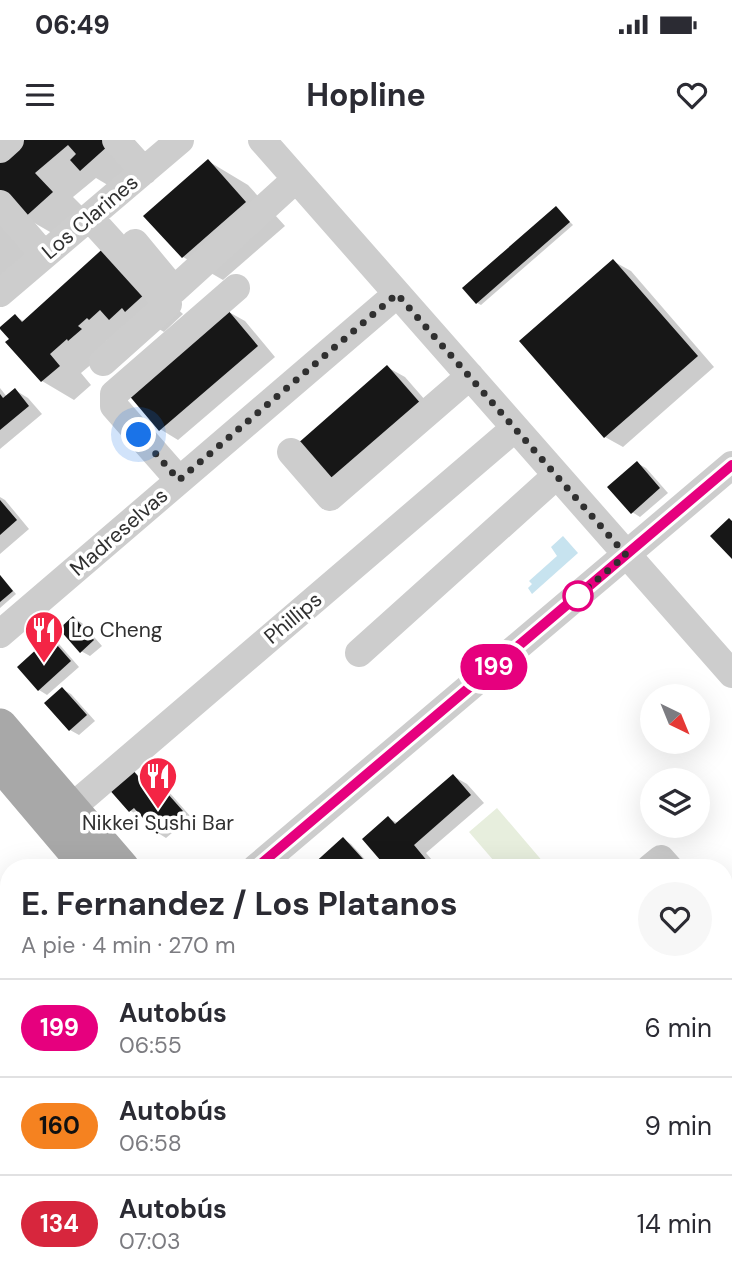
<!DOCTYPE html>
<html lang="es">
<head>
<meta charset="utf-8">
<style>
  :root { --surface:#fff; --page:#f7f7f7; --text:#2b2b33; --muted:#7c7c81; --line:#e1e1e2 }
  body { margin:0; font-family:"DM Sans",sans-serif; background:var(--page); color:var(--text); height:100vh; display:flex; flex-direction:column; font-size:26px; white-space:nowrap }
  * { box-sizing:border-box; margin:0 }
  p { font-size:23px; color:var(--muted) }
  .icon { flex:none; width:38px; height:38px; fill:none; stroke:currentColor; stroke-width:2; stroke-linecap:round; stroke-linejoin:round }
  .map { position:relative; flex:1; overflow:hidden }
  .panel { position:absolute; left:0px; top:719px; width:733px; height:429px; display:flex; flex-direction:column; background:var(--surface); border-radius:28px 28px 0 0; box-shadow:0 7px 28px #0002 }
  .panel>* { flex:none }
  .badge { padding:0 14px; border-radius:23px; font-size:24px; line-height:46px }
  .needle { width:46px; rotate:137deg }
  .buttons { position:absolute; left:640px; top:544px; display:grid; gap:14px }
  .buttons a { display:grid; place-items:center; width:70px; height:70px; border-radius:50%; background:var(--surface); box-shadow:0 7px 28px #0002; font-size:35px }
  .you { position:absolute; width:35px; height:35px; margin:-18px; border:5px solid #fff; border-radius:50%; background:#1a73e8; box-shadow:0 0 0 10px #1a73e833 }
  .map>.badge { position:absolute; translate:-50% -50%; box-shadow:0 0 0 4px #fff }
  .round { display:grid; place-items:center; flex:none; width:74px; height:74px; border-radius:37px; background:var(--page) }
  .overview { display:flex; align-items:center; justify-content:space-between; height:119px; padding:0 21px }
  h1 { font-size:33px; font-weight:700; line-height:52px }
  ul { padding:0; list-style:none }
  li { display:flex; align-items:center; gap:21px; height:98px; padding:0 21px; border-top:2px solid var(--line) }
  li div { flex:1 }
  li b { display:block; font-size:26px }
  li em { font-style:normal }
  li .badge { min-width:77px; font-weight:700; text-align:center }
  .status { display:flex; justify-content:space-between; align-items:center; height:49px; padding:0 35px; background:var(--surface); direction:ltr }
  .status svg { height:19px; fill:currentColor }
  header { display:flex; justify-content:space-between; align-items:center; height:91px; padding:0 21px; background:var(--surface); font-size:32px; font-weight:700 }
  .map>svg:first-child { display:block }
</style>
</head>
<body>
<div class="status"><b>06:49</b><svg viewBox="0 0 49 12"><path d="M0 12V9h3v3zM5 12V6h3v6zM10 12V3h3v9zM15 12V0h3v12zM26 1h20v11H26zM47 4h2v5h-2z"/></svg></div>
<header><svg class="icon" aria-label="menu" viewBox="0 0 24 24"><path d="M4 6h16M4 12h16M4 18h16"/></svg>Hopline<svg class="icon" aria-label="heart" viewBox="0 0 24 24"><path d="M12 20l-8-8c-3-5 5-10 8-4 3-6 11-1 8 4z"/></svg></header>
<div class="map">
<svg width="732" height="1147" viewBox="0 0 732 1147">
  <rect width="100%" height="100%" fill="#fff"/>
  <!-- green -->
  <path fill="#e7eedd" d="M 497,668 L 544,723 L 539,728 L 500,728 L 469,692 Z"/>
  <!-- water -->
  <path fill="#c7e3ef" d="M 563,396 L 578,413 L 532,454 L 528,448 L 532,444 L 529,441 L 557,416 L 551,407 Z"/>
  <!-- shadow -->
  <path fill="#0003" d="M 17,0 L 128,0 L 121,53 L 96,38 L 73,57 L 91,75 L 64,100 L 24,77 Z
    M 208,21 L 248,45 L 285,86 L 223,140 L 183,117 Z
    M 556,68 L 573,85 L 481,165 L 477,163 Z
    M 0,76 L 37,119 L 0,142 Z
    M 108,106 L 183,174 L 164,192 L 159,189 L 117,206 L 106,200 L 113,209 L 100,217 L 81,233 L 91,245 L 74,260 L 42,241 L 11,199 L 15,176 L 25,182 Z
    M 613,121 L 631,131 L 714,227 L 623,307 L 605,297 Z
    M 227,171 L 245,181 L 275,217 L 178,300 L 160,289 Z
    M 387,227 L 405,237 L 439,276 L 349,354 Z
    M 0,248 L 7,257 L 15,250 L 28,258 L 42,274 L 0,309 Z
    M 637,323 L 646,328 L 668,353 L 640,377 L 632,372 Z
    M 0,357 L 5,360 L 29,389 L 0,414 Z
    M 0,435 L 16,454 L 0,468 Z
    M 73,478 L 82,483 L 102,506 L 90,516 L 81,511 Z
    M 51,499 L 59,504 L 79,527 L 47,555 L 39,550 Z
    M 62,549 L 71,554 L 95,581 L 79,595 L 70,590 L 47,564 Z
    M 134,631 L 154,653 L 160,647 L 169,652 L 191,677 L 166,698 L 158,693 L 138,670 L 134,673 L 131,671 L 110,647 Z
    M 453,636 L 467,644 L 484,663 L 426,713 L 439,728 L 389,728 L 388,678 L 398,683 Z
    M 343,699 L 351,704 L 370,725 L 367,728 L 316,728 Z
    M 724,795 L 732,804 L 732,843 L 726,849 Z
    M 311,1139 L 388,1139 L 389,1141 L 382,1147 L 302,1147 Z
    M 555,1139 L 583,1139 L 575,1147 L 566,1147 Z"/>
  <!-- building -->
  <path fill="#171717" d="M 15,0 L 105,0 L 109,5 L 80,31 L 70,20 L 76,14 L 68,5 L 35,33 L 53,52 L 23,79 L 0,54 L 0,13 Z
    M 208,19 L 246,62 L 182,118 L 143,76 Z
    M 556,66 L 570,82 L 476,164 L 462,148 Z
    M 108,104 L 147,152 L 125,172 L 122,168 L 109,180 L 100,170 L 89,180 L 87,178 L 78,186 L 82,189 L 68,201 L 67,199 L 50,214 L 60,226 L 41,242 L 5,202 L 9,199 L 0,189 L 0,187 L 15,174 L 22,182 Z
    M 613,119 L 698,216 L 604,298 L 519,201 Z
    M 227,169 L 258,206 L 159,291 L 127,253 Z
    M 387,225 L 422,265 L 330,345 L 296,305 Z
    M 15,248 L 29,266 L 0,290 L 0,254 L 3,258 Z
    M 637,321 L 660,348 L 631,374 L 607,347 Z
    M 0,360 L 17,380 L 0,395 Z
    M 729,378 L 732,381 L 732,419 L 710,396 Z
    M 0,435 L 13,451 L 0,462 Z
    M 73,476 L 94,500 L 80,513 L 59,489 Z
    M 50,497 L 71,521 L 38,551 L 17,527 Z
    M 62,547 L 87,575 L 69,591 L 44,563 Z
    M 130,627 L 152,652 L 160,645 L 183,671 L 157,694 L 134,668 L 129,672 L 107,647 Z
    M 453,634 L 471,655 L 414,705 L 433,728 L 387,728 L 362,699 L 388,676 L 395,684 Z
    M 343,697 L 363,719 L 353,728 L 313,728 L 311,726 Z
    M 9,758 L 9,809 L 4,813 L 0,808 L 0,766 Z
    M 732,1079 L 732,1147 L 711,1147 L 704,1139 L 724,1139 L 724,1085 Z
    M 309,1139 L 385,1139 L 376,1147 L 300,1147 Z"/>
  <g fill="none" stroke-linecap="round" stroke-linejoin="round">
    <!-- minor -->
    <path stroke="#cdcdcd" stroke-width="28" d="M 116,0 L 144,31
      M 262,0 L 732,534
      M 0,9 L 10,0
      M 0,64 L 44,115
      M 90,78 L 168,164 L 103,222
      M 135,103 L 174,150 L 296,39
      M 0,153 L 180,0
      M 291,312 L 330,357 L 470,236
      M 179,340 L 114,266 L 114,254 L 236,148
      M 0,494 L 397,154
      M 359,513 L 557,335
      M 71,668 L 515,288
      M 256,728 L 732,325
      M 650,728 L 661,719 L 669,728
      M 724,793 L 732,802
      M 724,881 L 732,874
      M 0,946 L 9,938
      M 724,1050 L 732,1044
      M 158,1147 L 167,1139
      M 410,1147 L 419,1139
      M 610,1147 L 619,1139"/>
    <!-- major -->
    <path stroke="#a8a8a8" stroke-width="35" d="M 0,586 L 122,728
      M 0,623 L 89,728
      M 439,1139 L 446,1147
      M 471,1139 L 477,1147"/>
  </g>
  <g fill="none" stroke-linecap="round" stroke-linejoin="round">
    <!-- line casing -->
    <g stroke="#fff" stroke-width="16">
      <path id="line" d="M 256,728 L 732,325"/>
    </g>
    <!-- line -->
    <use href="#line" stroke="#e6007e" stroke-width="10"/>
    <!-- walk -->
    <path stroke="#303030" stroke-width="7" stroke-dasharray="0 12.6" d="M 139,295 L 179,340 L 397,154 L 626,415 L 578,456"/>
  </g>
  <!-- icons -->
  <defs>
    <g id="restaurant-pin" transform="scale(2.0125)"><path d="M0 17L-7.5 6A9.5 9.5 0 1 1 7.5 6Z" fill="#f42545" stroke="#fff"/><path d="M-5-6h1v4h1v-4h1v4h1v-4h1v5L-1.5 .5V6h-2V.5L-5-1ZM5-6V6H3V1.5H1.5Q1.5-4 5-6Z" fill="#fff"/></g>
  </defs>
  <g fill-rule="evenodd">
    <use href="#restaurant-pin" x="44" y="490"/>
    <use href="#restaurant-pin" x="158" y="636"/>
  </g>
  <!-- markers -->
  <circle fill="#fff" stroke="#e6007e" stroke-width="3.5" cx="578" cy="456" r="14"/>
  <g text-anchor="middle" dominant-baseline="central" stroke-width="7" stroke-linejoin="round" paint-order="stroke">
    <!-- street labels -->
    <g font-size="21" fill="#303030" stroke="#fff">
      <text transform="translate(90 77) rotate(-40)">Los Clarines</text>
      <text transform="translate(119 392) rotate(-41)">Madreselvas</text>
      <text transform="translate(293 478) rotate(-40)">Phillips</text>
    </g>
    <!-- poi labels -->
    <g font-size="21" fill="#303030" stroke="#fff" text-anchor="start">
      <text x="71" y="490">Lo Cheng</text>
      <text x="158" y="683" text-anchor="middle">Nikkei Sushi Bar</text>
    </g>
  </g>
</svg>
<div class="buttons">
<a><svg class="needle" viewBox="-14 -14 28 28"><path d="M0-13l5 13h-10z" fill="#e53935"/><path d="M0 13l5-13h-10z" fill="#7c7c81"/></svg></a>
<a><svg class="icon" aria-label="layers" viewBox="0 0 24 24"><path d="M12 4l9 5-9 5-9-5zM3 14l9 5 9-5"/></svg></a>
</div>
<div class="you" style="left:139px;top:295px"></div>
<b class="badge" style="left:494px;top:527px;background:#e6007e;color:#fff">199</b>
<section class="panel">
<div class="overview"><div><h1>E. Fernandez / Los Platanos</h1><p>A pie · 4 min · 270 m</p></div><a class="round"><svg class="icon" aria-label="heart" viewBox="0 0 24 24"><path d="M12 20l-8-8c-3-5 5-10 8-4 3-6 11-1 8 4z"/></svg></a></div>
<ul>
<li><span class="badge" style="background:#e6007e;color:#fff">199</span><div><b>Autobús</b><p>06:55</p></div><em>6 min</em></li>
<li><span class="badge" style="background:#f58220;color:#111">160</span><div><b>Autobús</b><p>06:58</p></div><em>9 min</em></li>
<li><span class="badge" style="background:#d7263d;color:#fff">134</span><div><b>Autobús</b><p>07:03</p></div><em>14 min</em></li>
</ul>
</section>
</div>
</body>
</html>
